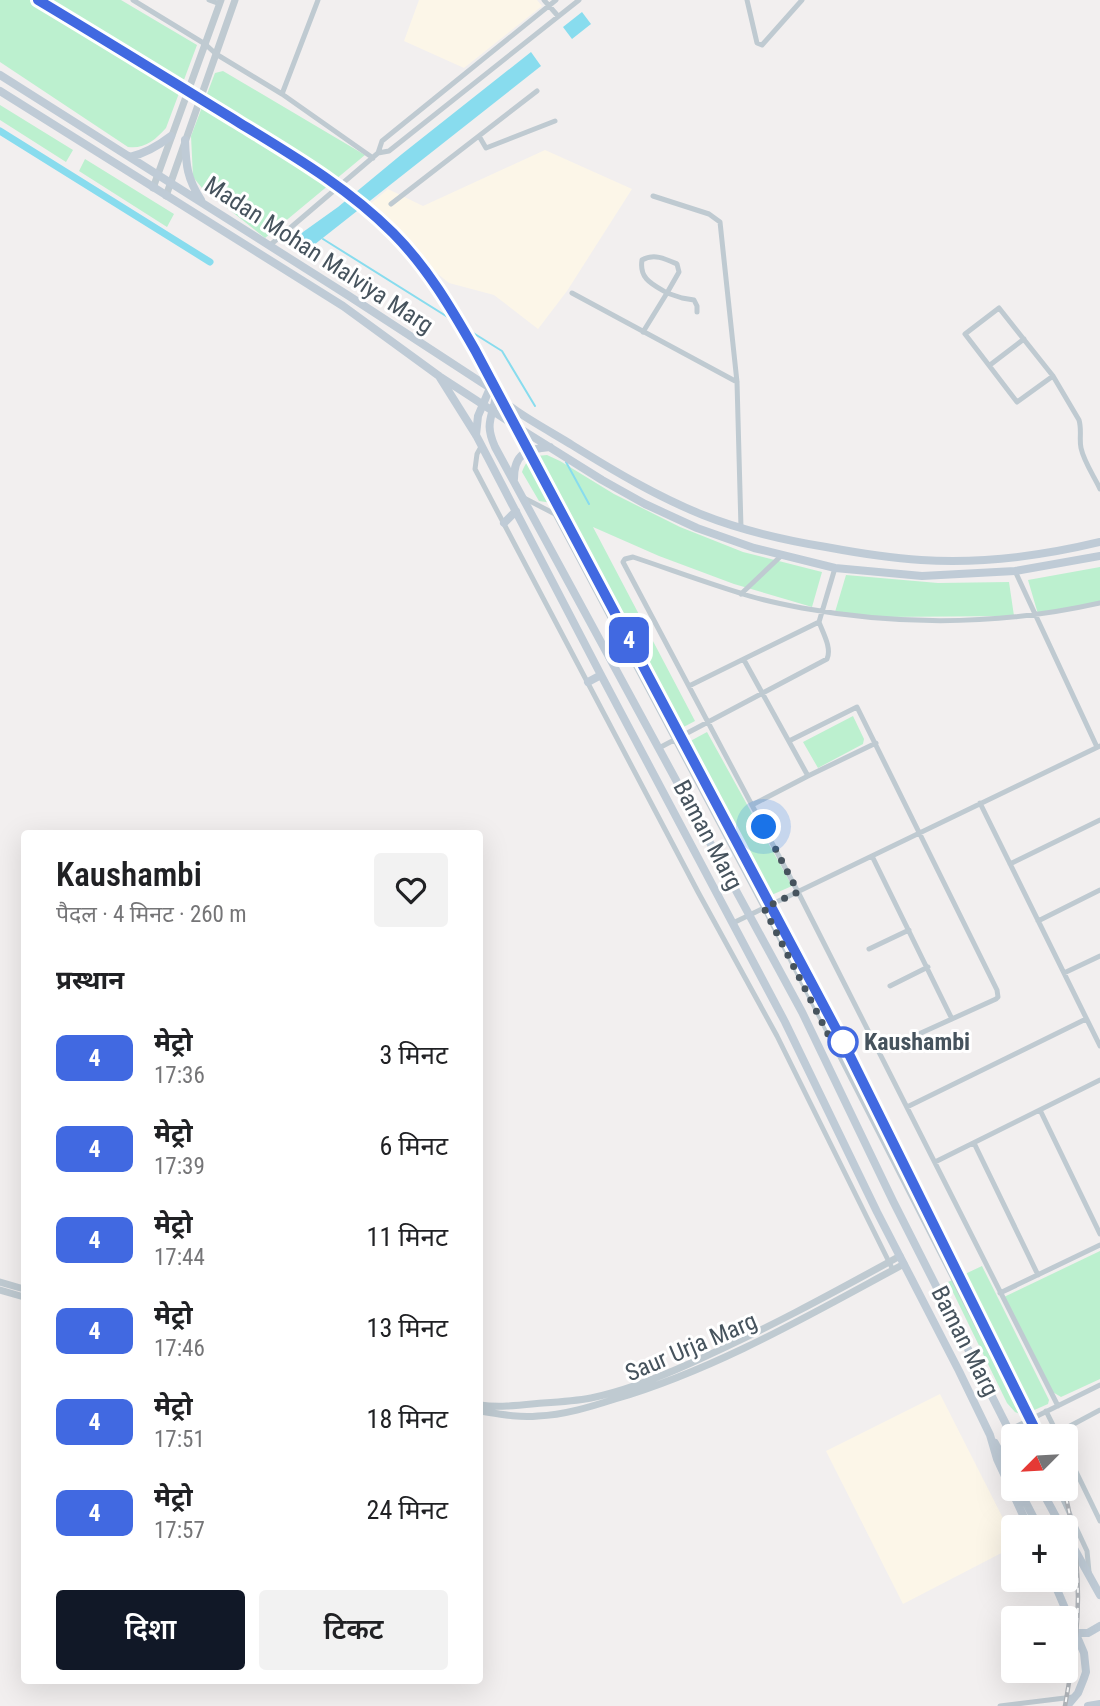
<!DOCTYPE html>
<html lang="hi">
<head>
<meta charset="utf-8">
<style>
  :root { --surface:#fff; --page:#f2f2f2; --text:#202124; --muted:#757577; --accent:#111827 }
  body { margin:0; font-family:"Roboto Condensed","Noto Sans Devanagari",sans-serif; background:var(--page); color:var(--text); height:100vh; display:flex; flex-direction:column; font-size:26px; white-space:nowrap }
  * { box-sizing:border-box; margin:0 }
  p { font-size:23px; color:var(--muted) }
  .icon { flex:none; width:38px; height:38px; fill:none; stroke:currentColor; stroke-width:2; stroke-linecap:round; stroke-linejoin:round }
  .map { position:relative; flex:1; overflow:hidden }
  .panel { position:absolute; left:21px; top:830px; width:462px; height:854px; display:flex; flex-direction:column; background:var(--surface); border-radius:7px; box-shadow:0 7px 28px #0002 }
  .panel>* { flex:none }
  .badge { padding:0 14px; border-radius:10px; font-size:24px; line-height:46px }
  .needle { width:46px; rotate:246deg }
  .fabs { position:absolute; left:1001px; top:1424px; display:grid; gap:14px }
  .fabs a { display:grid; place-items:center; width:77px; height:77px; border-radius:7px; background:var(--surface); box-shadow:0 7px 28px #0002; font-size:35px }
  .you { position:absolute; width:35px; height:35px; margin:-18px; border:5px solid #fff; border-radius:50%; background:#1a73e8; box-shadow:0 0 0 10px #1a73e833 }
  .map>.badge { position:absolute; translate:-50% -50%; box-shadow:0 0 0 4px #fff }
  h2 { padding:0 35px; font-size:26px; line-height:63px }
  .round { display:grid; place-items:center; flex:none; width:74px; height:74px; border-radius:7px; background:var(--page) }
  .headline { display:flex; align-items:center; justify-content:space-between; height:119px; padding:0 35px }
  h1 { font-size:33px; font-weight:600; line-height:52px }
  .action { display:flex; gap:14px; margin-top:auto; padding:14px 35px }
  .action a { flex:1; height:80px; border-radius:7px; background:var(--accent); color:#fff; font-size:28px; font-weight:600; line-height:80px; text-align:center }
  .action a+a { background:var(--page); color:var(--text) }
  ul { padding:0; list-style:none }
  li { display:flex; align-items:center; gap:21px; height:91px; padding:0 35px }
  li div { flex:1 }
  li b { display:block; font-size:26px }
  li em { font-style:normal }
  li .badge { min-width:77px; font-weight:700; text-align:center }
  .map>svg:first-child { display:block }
</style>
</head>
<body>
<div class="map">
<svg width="1100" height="1706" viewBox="0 0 1100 1706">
  <rect width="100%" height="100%" fill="#f2efef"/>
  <!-- commercial -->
  <path fill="#fcf6e8" d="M 419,0 L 537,0 L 542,6 L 464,68 L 404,41 Z
    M 545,150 L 632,189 L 567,291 L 538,329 L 494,295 L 449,283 L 390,235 L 363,210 L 388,189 L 423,206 Z
    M 940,1394 L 1013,1538 L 1013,1547 L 903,1604 L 826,1451 Z"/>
  <!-- green -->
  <path fill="#bcf0cf" d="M 0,0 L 121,0 L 197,45 L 166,128 C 155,140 145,149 128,147 L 0,62 Z
    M 223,71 L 365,155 L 265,238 L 202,188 L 193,177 L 191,136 L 215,73 Z
    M 0,105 L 73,150 L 66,162 L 0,120 Z
    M 85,159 L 174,214 L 167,227 L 79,171 Z
    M 547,455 L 560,461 L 614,494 L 680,527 L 743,552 L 822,572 L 812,607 L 734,584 L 659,556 L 593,527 L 695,721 L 676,731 L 559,504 L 539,501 L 522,472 C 528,457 532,456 547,455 Z
    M 1100,567 L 1100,603 L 1038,614 L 1028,580 Z
    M 846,575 L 938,583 L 1009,582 L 1014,616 L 881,617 L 835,612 Z
    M 853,716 L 864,739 L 863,744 L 818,768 L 803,742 Z
    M 707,732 L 792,886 L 767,897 L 725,818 L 683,745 Z
    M 1100,1251 L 1100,1379 L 1061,1397 L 1051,1391 L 1004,1297 Z
    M 982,1266 L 1049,1400 L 1048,1404 L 1023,1415 L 1015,1412 L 1007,1403 L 948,1282 Z"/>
  <!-- water -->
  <path fill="#88dcee" d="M 582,12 L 591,24 L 572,39 L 563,27 Z
    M 531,52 L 541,66 L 305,252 L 289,242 L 338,207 L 402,154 Z"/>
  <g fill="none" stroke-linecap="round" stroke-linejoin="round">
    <!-- stream -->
    <path stroke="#88dcee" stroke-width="2" d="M 323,239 L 502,351 L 535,406
      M 566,462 L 589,504"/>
    <!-- canal -->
    <path stroke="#88dcee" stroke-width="7" d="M 0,131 L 210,262"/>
    <!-- minor -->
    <path stroke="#bfcad1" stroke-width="5" d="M 133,0 L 205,44 L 216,54 L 282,94 L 373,158
      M 209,0 L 220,4
      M 544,0 L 558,16
      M 747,0 L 757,43 L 762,45 L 802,0
      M 282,94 L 318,0
      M 479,136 L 486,148 L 555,121
      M 378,153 L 382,141 L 556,0
      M 653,196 L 709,214 L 720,222 L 737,382 L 741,528
      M 391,204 L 537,91
      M 269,246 L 378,153 L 389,151 L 579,0
      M 572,293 L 737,382
      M 643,332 L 667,293 C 652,284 639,279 642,260 C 654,253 666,259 677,264 L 679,272 L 667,293 L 682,298 L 694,300 L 697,306 L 697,312
      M 990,365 L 1024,339
      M 1053,376 L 1017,402 L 965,334 L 999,308 L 1053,376 L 1079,420 C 1082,430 1079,439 1081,448 C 1084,462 1094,476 1100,489
      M 482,445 L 477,454 L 475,469 L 698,892 L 777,1036 L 893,1270
      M 524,498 L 555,514 L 764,908 L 1034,1437
      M 1015,571 L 1097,747
      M 741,594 L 782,555
      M 744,660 L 808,776
      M 689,686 L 819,622 L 835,568
      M 789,741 L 857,707 L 997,990 L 998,997 L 996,999 L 879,1052
      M 659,748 L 827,659 C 832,648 823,633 819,622
      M 980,803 L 1100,1046
      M 752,805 L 808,776 L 876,743
      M 872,856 L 952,1019
      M 1010,864 L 1100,820
      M 1038,921 L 1100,890
      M 733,923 L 1100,746
      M 869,949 L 909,930
      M 1064,973 L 1100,956
      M 890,986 L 928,967
      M 907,1107 L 1086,1019
      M 1040,1110 L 1100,1234
      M 974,1143 L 1038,1275
      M 935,1162 L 1100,1080
      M 1000,1293 L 1100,1245
      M 1058,1406 L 798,892 L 623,562 L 625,559 L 633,557 C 669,569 704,582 740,593 C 760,600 781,604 802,608 C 901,626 1002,625 1100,603
      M 1046,1411 L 1059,1437
      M 1009,1430 L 1100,1385
      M 1057,1433 L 1100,1410
      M 1066,1451 L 1100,1521
      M 1058,1489 L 1087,1551 L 1089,1572
      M 1000,1706 L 1073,1697"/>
    <!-- tertiary -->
    <path stroke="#bfcad1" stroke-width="7" d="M 153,188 L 221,0
      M 166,196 L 235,0
      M 0,1282 L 24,1289
      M 0,1290 L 24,1297
      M 480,1405 C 500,1408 522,1405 543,1403 C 559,1402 575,1401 591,1398 C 625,1391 660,1377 691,1363 C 763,1331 831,1294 900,1256
      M 480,1411 C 499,1414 518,1418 538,1416 C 564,1415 590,1407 615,1399 C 717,1369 811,1314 904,1264"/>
    <!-- secondary -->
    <path stroke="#bfcbd6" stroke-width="8" d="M 0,75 L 349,296 L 490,388 C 505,408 550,431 572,445 C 614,471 658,497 703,515 C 743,531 784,540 826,547 C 858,553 889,558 921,560 C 980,564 1042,556 1100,542
      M 0,91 L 343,306 L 439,376 L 519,428 L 602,480 L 645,504 L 697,528 L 754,548 L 835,568 L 922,576 L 1015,571 L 1100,556
      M 185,140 C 186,166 187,178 201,200
      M 130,157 C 146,153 158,146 171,136
      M 439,376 L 476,435 L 601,675 L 785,1022 L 877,1212 L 959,1371 L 990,1435 L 997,1459 L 1029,1528
      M 496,397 C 491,420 485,424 495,447 L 802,1012 L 893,1201 L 1013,1438
      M 476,435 L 478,416 L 490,388
      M 514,479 C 514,453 527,449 550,447
      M 504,523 L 516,511
      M 588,682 L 601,675
      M 995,1443 L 1013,1477
      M 1019,1489 L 1039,1528
      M 1041,1489 L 1062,1528
      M 1066,1534 L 1100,1595
      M 1053,1580 L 1084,1653 L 1086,1672 L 1084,1678 L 1078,1693 L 1067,1706
      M 1077,1633 L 1088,1633 L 1100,1626
      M 1088,1706 L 1100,1704"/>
    <!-- rail casing -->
    <g stroke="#b1b5ba" stroke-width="4.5">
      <path id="rail" d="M 38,0 C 105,40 171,81 238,122 C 293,156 351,188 396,236 C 428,271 452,309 475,350 L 843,1042 L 1039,1437
        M 1064,1489 C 1076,1537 1081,1587 1076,1636 C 1073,1659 1069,1683 1065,1706"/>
    </g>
    <!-- rail -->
    <use href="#rail" stroke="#fff" stroke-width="2" stroke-dasharray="5" stroke-linecap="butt"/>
  </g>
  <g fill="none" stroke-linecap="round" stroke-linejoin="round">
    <!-- line casing -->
    <g stroke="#fff" stroke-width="16">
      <path id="line" d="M 38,0 C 105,40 171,81 238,122 C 292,155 347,187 393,233 C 427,267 451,308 475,350 L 843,1042 L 1039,1437"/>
    </g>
    <!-- line -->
    <use href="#line" stroke="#4169e1" stroke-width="10"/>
    <!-- walk -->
    <path stroke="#46535d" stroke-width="7" stroke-dasharray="0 12.6" d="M 764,827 L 798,892 L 764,908 L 833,1044 L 843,1042"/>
  </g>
  <!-- markers -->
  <circle fill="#fff" stroke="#4169e1" stroke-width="3.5" cx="843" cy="1042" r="14"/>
  <g text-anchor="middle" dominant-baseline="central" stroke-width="6" stroke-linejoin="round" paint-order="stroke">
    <!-- street labels -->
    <g font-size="24" fill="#46535d" stroke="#fff">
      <text transform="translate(319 255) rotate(33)">Madan Mohan Malviya Marg</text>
      <text transform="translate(708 835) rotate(62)">Baman Marg</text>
      <text transform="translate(965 1341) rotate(63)">Baman Marg</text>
      <text transform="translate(691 1347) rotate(-23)">Saur Urja Marg</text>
    </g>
    <!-- stop labels -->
    <g font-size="24" font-weight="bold" fill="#46535d" stroke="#fff" text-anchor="start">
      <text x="864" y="1042">Kaushambi</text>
    </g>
  </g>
</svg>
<div class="fabs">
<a><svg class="needle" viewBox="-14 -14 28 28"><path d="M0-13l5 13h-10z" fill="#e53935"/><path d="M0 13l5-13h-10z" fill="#757577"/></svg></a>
<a>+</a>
<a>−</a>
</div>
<div class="you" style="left:764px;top:827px"></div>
<b class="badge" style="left:629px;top:640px;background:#4169e1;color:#fff">4</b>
<section class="panel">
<div class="headline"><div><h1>Kaushambi</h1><p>पैदल · 4 मिनट · 260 m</p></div><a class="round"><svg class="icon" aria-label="heart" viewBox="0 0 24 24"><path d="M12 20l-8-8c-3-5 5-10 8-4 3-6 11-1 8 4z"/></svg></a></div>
<h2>प्रस्थान</h2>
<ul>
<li><span class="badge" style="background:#4169e1;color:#fff">4</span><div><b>मेट्रो</b><p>17:36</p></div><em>3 मिनट</em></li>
<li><span class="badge" style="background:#4169e1;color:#fff">4</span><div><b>मेट्रो</b><p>17:39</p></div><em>6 मिनट</em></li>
<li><span class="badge" style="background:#4169e1;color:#fff">4</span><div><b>मेट्रो</b><p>17:44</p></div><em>11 मिनट</em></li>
<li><span class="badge" style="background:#4169e1;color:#fff">4</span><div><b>मेट्रो</b><p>17:46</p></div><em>13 मिनट</em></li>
<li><span class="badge" style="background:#4169e1;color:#fff">4</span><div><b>मेट्रो</b><p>17:51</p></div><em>18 मिनट</em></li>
<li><span class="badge" style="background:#4169e1;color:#fff">4</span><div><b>मेट्रो</b><p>17:57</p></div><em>24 मिनट</em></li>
</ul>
<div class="action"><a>दिशा</a><a>टिकट</a></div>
</section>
</div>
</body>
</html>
